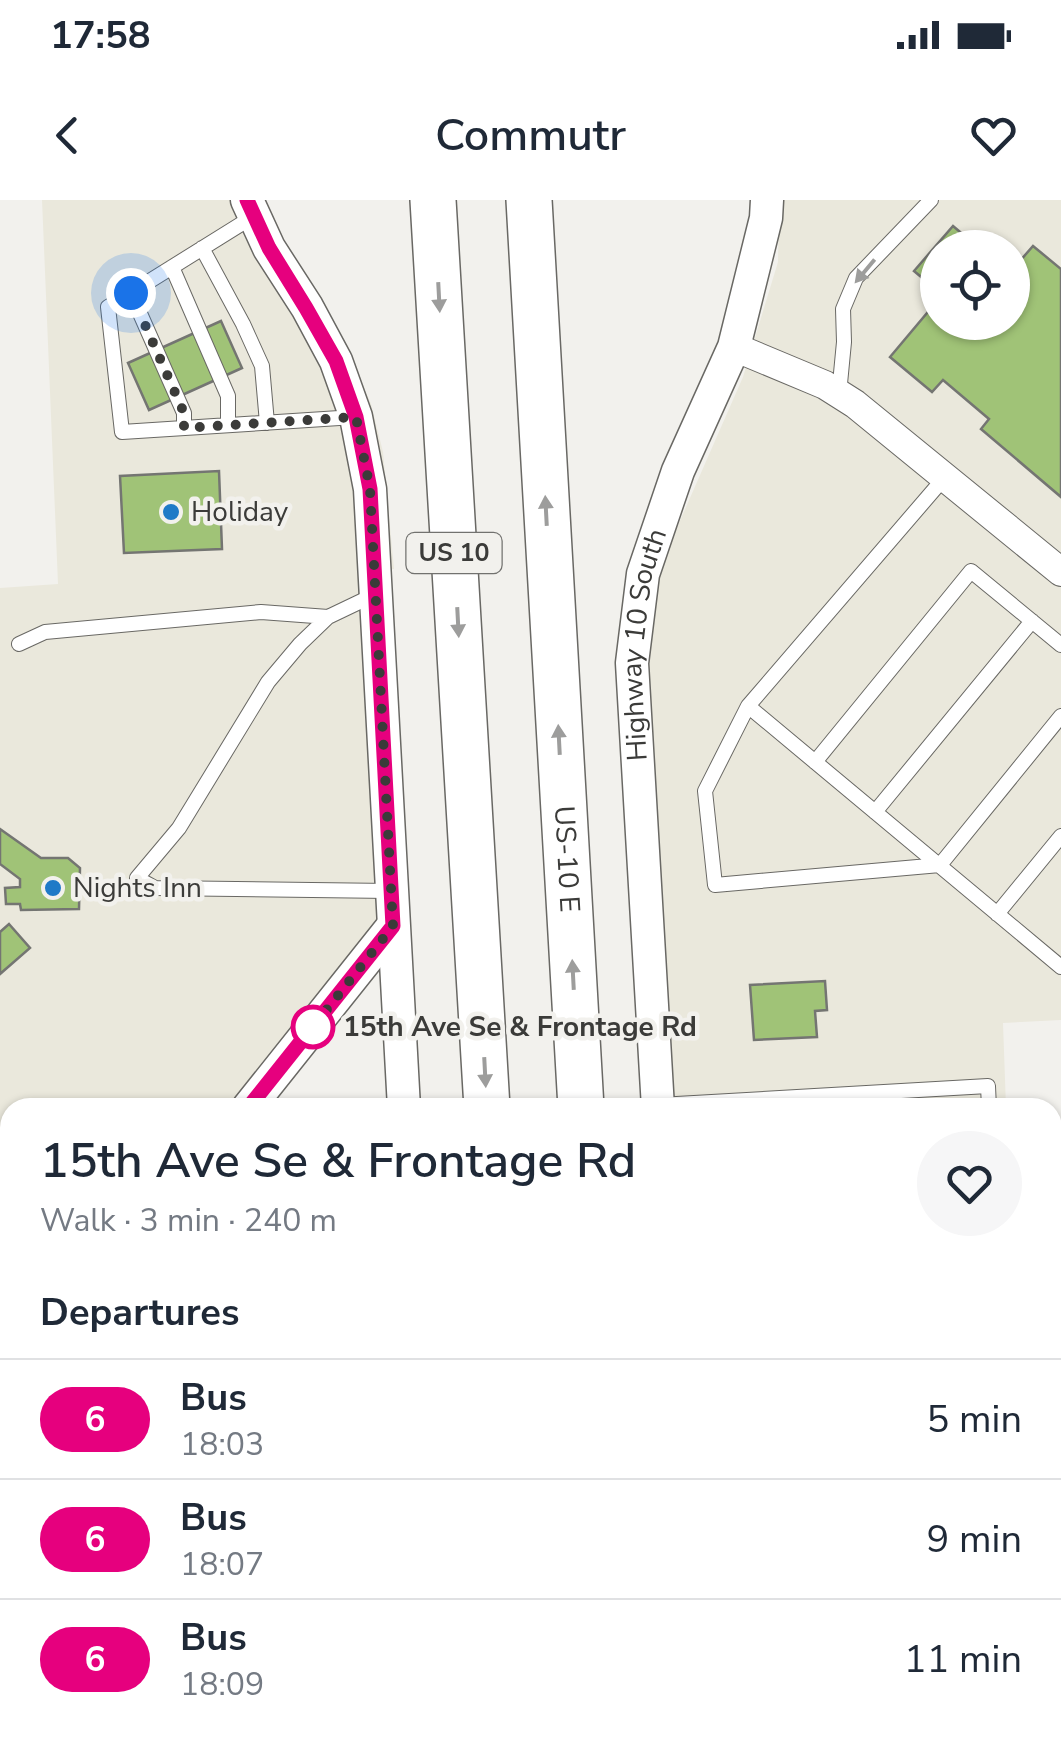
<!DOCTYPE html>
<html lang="en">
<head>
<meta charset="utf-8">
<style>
  :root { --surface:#fff; --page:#f6f6f7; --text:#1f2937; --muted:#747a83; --line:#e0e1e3 }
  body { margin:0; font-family:"Nunito Sans",sans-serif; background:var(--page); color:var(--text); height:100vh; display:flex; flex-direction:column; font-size:38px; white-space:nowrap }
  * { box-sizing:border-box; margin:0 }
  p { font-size:32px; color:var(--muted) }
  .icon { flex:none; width:55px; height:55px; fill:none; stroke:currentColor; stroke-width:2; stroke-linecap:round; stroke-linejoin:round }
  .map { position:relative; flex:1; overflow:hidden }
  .sheet { position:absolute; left:0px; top:898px; width:1062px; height:642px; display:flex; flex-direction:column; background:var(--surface); border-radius:30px 30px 0 0; box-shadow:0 2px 8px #0004 }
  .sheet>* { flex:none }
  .badge { padding:0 20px; border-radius:32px; font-size:35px; line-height:65px }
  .controls { position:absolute; left:920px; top:30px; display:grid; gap:20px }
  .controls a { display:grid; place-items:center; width:110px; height:110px; border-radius:50%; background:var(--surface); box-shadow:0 2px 8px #0004; font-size:50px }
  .you { position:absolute; width:50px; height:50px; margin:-25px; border:8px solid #fff; border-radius:50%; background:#1a73e8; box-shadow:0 0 0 15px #1a73e833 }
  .map>.badge { position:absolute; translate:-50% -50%; box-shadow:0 0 0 5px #fff }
  h2 { padding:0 40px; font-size:38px; line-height:90px }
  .round { display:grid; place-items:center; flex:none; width:105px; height:105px; border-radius:52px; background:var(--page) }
  .headline { display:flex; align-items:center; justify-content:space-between; height:170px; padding:0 40px }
  h1 { font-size:48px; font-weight:600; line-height:75px }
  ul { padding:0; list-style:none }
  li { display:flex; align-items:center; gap:30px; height:120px; padding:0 40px; border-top:2px solid var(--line) }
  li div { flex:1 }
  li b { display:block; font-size:38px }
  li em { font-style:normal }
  li .badge { min-width:110px; font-weight:700; text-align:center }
  .status { display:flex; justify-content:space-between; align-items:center; height:70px; padding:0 50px; background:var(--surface); direction:ltr }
  .status svg { height:28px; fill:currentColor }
  header { display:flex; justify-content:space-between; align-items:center; height:130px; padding:0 40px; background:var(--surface); font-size:45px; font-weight:600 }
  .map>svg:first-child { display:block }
</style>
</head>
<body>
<div class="status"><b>17:58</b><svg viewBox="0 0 49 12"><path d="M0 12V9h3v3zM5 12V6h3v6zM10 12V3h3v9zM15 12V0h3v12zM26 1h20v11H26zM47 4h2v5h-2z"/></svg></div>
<header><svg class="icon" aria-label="back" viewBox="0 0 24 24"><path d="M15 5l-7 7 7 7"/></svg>Commutr<svg class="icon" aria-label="heart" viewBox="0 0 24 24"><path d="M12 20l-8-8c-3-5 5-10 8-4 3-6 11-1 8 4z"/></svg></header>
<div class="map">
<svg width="1061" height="1538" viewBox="0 0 1061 1538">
  <rect width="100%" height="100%" fill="#f2f1ed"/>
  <!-- built -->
  <path fill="#eae8dc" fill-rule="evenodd" d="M 42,0 L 265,0 L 283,39 L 347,148 L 371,204 L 383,252 L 394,369 L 367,370 L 382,717 L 231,907 L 10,908 L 10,1185 L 0,1197 L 0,388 L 58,384 Z
    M 779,0 L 1061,0 L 1061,820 L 1003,823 L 1006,907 L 668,907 L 641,466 L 658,371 L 743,177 L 778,62 ZM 938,48 L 1012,48 L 1012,122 L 938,122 Z"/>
  <!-- building -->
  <path fill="#a0c377" stroke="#747572" stroke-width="2.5" d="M 953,26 L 979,48 L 938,48 L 938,91 L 914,71 Z
    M 1033,46 L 1061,69 L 1061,297 L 981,229 L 989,219 L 943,180 L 932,192 L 890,157 L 938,100 L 938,122 L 1012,122 L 1012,70 Z
    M 221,121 L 242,168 L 149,210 L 128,163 Z
    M 219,271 L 222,349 L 124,353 L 120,276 Z
    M 0,629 L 41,658 L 68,658 L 80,668 L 79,709 L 21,710 L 20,704 L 6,704 L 5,688 L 20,687 L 20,679 L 0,664 Z
    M 9,724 L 30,748 L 0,774 L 0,732 Z
    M 825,781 L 827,810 L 815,811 L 817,837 L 754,840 L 750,785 Z
    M 0,1471 L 10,1479 L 10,1509 L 0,1521 Z
    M 28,1530 L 122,1530 L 116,1538 L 25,1538 L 30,1531 Z
    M 191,1530 L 218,1530 L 224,1535 L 221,1538 L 185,1538 Z"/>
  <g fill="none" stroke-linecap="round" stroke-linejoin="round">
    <!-- service casing -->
    <g stroke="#696864" stroke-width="16">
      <path id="service" d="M 254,16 L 108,107 L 122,232 L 355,217
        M 202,48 L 243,124 L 262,166 L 267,223
        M 172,67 L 228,196 L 228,225
        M 131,93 L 184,213 L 184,228
        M 839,194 L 844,142 L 843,109 L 856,78 L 931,0
        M 945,277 L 748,506 L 1061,767
        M 374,395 L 328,417 L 300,444 L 268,482 L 179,628 L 137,678 L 155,688 L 390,691
        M 19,444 L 45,432 L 261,412 L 328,417
        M 748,506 L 705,591 L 715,685 L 940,665 L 1061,516
        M 815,562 L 971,371 L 1061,445
        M 875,612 L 1032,421
        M 997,714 L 1061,636
        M 659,905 L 988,886 L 989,908
        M 0,1043 L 10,1069
        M 0,1387 L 10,1375
        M 1057,1538 L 1061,1533"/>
    </g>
    <!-- minor casing -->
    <g stroke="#696864" stroke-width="30">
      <path id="minor" d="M 734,147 L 825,185 L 855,204 L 1061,372"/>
    </g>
    <!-- tertiary casing -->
    <g stroke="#696864" stroke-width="35">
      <g id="tertiary">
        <path d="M 247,0 L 269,48 L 307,107 L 336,161 L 356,217 L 370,289 L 404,908"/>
        <path d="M 248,908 L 393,726"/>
        <path id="s1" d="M 658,908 L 632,463 L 643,374 L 678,271 L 734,147 L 766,18 L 767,0"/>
        <path d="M 0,1218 L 10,1206"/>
        <path d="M 444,1530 L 445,1538"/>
        <path d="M 695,1530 L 696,1538"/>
      </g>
    </g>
    <!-- trunk casing -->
    <g stroke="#696864" stroke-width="48">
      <g id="trunk">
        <path d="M 433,0 L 487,908"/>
        <path id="s2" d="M 529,0 L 581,908"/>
        <path d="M 528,1530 L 529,1538"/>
        <path d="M 618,1530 L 619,1538"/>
      </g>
    </g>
    <!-- service -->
    <use href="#service" stroke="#fff" stroke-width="14"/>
    <!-- minor -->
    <use href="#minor" stroke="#fff" stroke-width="28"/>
    <!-- tertiary -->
    <use href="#tertiary" stroke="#fff" stroke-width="32"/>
    <!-- trunk -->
    <use href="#trunk" stroke="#fff" stroke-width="45"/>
  </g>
  <!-- one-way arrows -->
  <defs><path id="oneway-solid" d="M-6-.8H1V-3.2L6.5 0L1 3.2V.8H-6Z" transform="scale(2.5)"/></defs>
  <g fill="#9d9d9c">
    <use href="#oneway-solid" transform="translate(865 71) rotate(130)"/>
    <use href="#oneway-solid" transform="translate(439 97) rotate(87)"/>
    <use href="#oneway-solid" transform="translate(546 311) rotate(-93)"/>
    <use href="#oneway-solid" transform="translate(458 422) rotate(87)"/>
    <use href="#oneway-solid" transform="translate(559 540) rotate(-93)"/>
    <use href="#oneway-solid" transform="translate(573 775) rotate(-93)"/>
    <use href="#oneway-solid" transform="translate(485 872) rotate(87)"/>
  </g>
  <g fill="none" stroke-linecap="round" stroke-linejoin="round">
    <!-- line casing -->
    <g stroke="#fff" stroke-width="22">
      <path id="line" d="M 247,0 L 269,48 L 306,108 L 336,161 L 356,217 L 370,289 L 393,726 L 248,908"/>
    </g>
    <!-- line -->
    <use href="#line" stroke="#e6007e" stroke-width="15"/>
    <!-- walk -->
    <path stroke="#3b3b39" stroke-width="10" stroke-dasharray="0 18" d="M 131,93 L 184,213 L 184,228 L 356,217 L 370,289 L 393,726 L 313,827"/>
  </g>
  <!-- markers -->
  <g fill="#1f7ac7" stroke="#f2f1ed" stroke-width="4">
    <circle cx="171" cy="312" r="10"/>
    <circle cx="53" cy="688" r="10"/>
  </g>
  <circle fill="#fff" stroke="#e6007e" stroke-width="5" cx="313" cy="827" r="20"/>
  <g text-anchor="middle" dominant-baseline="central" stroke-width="9" stroke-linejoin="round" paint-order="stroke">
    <!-- shield labels -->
    <rect fill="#f2f1ed" stroke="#72726f" stroke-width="2.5" x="406.5" y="333" width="95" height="40" rx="8"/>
    <g font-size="25" font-weight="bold" fill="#3b3b39">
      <text x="454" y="353">US 10</text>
    </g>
    <!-- poi labels -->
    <g font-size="28" fill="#3b3b39" stroke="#f2f1ed" text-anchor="start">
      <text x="191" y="312">Holiday</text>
      <text x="73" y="688">Nights Inn</text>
    </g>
    <!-- street labels -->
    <g font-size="28" fill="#3b3b39" stroke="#f2f1ed">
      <text stroke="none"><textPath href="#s1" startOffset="465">Highway 10 South</textPath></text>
      <text stroke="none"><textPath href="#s2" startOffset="660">US-10 E</textPath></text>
    </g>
    <!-- stop labels -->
    <g font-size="28" font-weight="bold" fill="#3b3b39" stroke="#f2f1ed" text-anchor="start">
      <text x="343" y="827">15th Ave Se &amp; Frontage Rd</text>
    </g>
  </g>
</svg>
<div class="controls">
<a><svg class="icon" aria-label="locate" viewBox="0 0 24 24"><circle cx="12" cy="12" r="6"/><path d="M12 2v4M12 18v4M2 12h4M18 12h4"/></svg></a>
</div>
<div class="you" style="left:131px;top:93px"></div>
<section class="sheet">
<div class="headline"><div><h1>15th Ave Se &amp; Frontage Rd</h1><p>Walk · 3 min · 240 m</p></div><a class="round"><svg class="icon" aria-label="heart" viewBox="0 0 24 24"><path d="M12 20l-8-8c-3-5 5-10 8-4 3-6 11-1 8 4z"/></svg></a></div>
<h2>Departures</h2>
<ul>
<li><span class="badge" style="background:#e6007e;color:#fff">6</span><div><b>Bus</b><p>18:03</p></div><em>5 min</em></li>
<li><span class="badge" style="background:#e6007e;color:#fff">6</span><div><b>Bus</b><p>18:07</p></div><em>9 min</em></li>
<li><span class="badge" style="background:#e6007e;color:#fff">6</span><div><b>Bus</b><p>18:09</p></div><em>11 min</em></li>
</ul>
</section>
</div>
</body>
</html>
